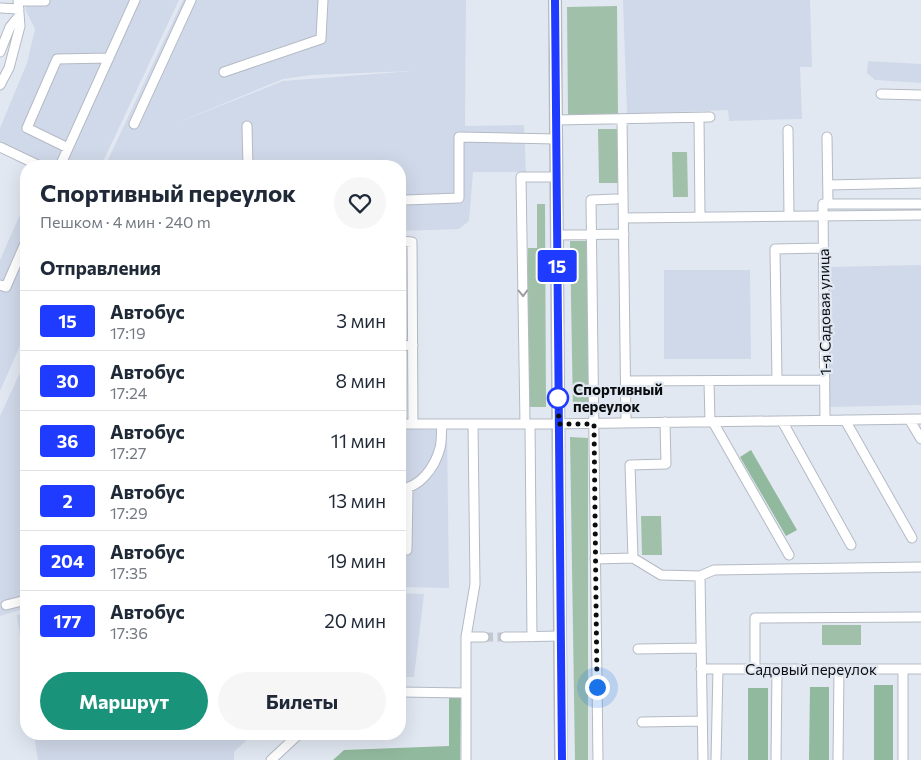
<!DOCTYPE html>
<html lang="ru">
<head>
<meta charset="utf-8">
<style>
  :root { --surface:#fff; --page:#f6f6f7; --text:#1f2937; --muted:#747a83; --line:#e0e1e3; --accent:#199379 }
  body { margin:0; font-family:Commissioner,sans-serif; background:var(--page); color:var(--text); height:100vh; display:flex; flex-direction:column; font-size:19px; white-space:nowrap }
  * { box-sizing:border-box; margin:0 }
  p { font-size:16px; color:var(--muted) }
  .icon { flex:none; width:28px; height:28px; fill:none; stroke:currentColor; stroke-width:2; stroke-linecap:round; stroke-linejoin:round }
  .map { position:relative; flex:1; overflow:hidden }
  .sheet { position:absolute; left:20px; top:160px; width:386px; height:580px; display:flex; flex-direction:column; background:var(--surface); border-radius:20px; box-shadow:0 5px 20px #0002 }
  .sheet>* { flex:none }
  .badge { padding:0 10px; border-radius:4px; font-size:18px; line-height:32px }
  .you { position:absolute; width:25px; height:25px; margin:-12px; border:4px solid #fff; border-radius:50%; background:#1a73e8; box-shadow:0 0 0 8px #1a73e833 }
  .map>.badge { position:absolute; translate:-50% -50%; box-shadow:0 0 0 2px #fff }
  h2 { padding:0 20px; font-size:19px; line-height:45px }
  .round { display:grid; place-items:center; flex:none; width:52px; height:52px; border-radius:26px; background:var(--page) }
  .head { display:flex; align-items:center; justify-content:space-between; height:85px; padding:0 20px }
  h1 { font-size:24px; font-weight:700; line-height:38px }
  .action { display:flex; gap:10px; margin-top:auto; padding:10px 20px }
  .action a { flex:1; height:58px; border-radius:30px; background:var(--accent); color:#fff; font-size:20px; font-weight:700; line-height:58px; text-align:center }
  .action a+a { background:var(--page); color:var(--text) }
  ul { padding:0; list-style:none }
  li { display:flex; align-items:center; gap:15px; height:60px; padding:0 20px; border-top:1px solid var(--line) }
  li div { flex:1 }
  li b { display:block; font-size:19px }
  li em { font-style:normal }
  li .badge { min-width:55px; font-weight:700; text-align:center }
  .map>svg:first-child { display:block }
</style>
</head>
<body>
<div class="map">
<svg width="921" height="760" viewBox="0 0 921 760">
  <rect width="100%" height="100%" fill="#e2e8f2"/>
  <!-- built -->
  <path fill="#d0d9e9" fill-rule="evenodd" d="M 26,0 L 179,0 L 101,166 L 42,166 L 0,145 L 0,128 L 27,63 L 35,29 L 26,11 Z
    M 183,0 L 466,0 L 465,126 L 524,125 L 526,172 L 473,172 L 469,221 L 459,229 L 400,231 L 400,166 L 105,166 ZM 413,71 L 283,81 L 174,124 L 283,79 L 311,75 Z
    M 623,0 L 810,0 L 812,67 L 800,67 L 802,119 L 729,121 L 728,110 L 627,114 Z
    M 868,61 L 921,64 L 921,83 L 875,80 L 867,73 Z
    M 26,201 L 26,332 L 0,391 L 0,260 Z
    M 921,265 L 921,405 L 829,407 L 828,267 Z
    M 664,270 L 750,270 L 751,359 L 664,359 Z
    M 26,360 L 26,608 L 0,616 L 0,416 Z
    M 400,429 L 447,430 L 449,588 L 400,587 Z
    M 400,593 L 424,594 L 414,677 L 400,677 Z
    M 26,613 L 26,680 L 17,615 Z
    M 34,734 L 253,734 L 234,752 L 234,760 L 38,760 Z"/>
  <!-- green -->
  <path fill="#a1c0aa" d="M 617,6 L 618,114 L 568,115 L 567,7 Z
    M 598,129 L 618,129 L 619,183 L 599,183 Z
    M 672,152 L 687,152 L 688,197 L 673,197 Z
    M 537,204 L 545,204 L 546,407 L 528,407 L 528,248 L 537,248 Z
    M 570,241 L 588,241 L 589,411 L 573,411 Z
    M 570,437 L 588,438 L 588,760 L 575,760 Z
    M 641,516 L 661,516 L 662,555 L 642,555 Z
    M 822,625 L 861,625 L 861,645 L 822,645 Z"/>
  <!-- forest -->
  <path fill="#91b99d" d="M 751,450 L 797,530 L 786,536 L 740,457 Z
    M 874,685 L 893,685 L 893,760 L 874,760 Z
    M 810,687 L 829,687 L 829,760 L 809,760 Z
    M 748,688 L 768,688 L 768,760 L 748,760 Z
    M 461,696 L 460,760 L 333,760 L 344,750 L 449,746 L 449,698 Z"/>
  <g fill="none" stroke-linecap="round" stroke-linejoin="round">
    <!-- minor-tunnel -->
    <path stroke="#c2c7d0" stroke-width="9" stroke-dasharray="9 4.5" stroke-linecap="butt" d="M 484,637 L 505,637"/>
    <!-- minor casing -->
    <g stroke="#b4bac4" stroke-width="11">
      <path id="minor" d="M 18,1 L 45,1
        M 0,8 L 19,9
        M 0,52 L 10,27 L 19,16
        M 224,72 L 321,39 L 323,0
        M 0,85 L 9,68 L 20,26 L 18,0
        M 881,94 L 921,95
        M 699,118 L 700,217
        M 622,119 L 626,423
        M 556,120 L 710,117
        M 134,124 L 191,0
        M 247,126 L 248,166
        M 788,130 L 789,216
        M 827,137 L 828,204
        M 0,147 L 40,166
        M 68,148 L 27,128 L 57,59 L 109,58
        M 60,166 L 135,0
        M 828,185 L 921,183
        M 400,196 L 405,200 L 459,198 L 459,137 L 556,139
        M 624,218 L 921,215
        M 557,235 L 624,234
        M 400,241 L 412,242 L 413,424
        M 0,285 L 6,287 L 26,241
        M 400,346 L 413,345
        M 777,380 L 775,249 L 823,248
        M 626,381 L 825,380
        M 709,381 L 710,422
        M 909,419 L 921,439
        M 825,420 L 823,204 L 921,204
        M 845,420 L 912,538
        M 782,421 L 851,545
        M 713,422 L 789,555
        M 400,424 L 549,424 L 921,419
        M 525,424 L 521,177 L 557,177
        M 530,424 L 532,637
        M 400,489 C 420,488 435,467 440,448 C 442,441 441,432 442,424
        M 407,550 L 408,488
        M 633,558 L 630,465 L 666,464 L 665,422
        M 595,559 L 633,558 L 661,575 L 700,576 L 714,570 L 921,567
        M 700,576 L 703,760
        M 6,605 L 26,600
        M 466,637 L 484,637
        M 505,637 L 561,636
        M 638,649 L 701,648
        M 701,669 L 921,669
        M 755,669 L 755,618 L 921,617
        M 903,669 L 903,760
        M 400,692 L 465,693
        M 642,722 L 702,721
        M 271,760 L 299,734
        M 466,760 L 466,637 L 475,584 L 473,424
        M 598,760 L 591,200 L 616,199
        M 716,760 L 718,669
        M 776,760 L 777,669
        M 838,760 L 839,669"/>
    </g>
    <!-- major casing -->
    <g stroke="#b4bac4" stroke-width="14">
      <path id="major" d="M 555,0 L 561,760"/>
    </g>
    <!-- minor -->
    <use href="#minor" stroke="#fff" stroke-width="9"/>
    <!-- major -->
    <use href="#major" stroke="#fff" stroke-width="11"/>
  </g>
  <!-- one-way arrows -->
  <defs><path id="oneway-chevron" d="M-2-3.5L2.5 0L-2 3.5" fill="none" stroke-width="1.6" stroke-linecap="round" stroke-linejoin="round" transform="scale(1.25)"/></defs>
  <use stroke="#9d9e9f" href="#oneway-chevron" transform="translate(523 293) rotate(89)"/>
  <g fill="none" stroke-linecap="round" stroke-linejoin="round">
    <!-- line casing -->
    <g stroke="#fff" stroke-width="11">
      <path id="line" d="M 555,0 L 562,760"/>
    </g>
    <!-- line -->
    <use href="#line" stroke="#1f3bff" stroke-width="8"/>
    <!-- walk -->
    <path stroke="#0b0d10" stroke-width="5" stroke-dasharray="0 9" d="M 558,398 L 559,424 L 594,424 L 597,687"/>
  </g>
  <!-- markers -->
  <circle fill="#fff" stroke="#1f3bff" stroke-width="2.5" cx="558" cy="398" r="10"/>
  <g text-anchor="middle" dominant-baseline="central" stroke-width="4.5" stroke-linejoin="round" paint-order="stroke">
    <!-- street labels -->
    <g font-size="15" fill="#0b0d10" stroke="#e2e8f2">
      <text transform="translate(824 312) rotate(-91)">1-я Садовая улица</text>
      <text x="811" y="669">Садовый переулок</text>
    </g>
    <!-- stop labels -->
    <g font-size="15" font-weight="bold" fill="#0b0d10" stroke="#e2e8f2" text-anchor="start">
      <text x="573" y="389">Спортивный<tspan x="573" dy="17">переулок</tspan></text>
    </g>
  </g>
</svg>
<div class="you" style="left:597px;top:687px"></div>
<b class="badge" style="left:557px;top:266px;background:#1f3bff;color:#fff">15</b>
<section class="sheet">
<div class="head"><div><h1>Спортивный переулок</h1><p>Пешком · 4 мин · 240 m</p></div><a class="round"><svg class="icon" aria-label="heart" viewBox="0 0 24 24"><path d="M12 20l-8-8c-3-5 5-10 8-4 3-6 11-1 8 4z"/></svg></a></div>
<h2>Отправления</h2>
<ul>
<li><span class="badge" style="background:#1f3bff;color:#fff">15</span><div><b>Автобус</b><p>17:19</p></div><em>3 мин</em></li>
<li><span class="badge" style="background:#1f3bff;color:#fff">30</span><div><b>Автобус</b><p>17:24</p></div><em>8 мин</em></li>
<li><span class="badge" style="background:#1f3bff;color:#fff">36</span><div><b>Автобус</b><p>17:27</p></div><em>11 мин</em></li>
<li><span class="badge" style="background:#1f3bff;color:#fff">2</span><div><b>Автобус</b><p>17:29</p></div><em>13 мин</em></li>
<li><span class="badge" style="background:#1f3bff;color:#fff">204</span><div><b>Автобус</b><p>17:35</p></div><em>19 мин</em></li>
<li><span class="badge" style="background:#1f3bff;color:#fff">177</span><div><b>Автобус</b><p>17:36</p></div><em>20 мин</em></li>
</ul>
<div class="action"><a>Маршрут</a><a>Билеты</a></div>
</section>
</div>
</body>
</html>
